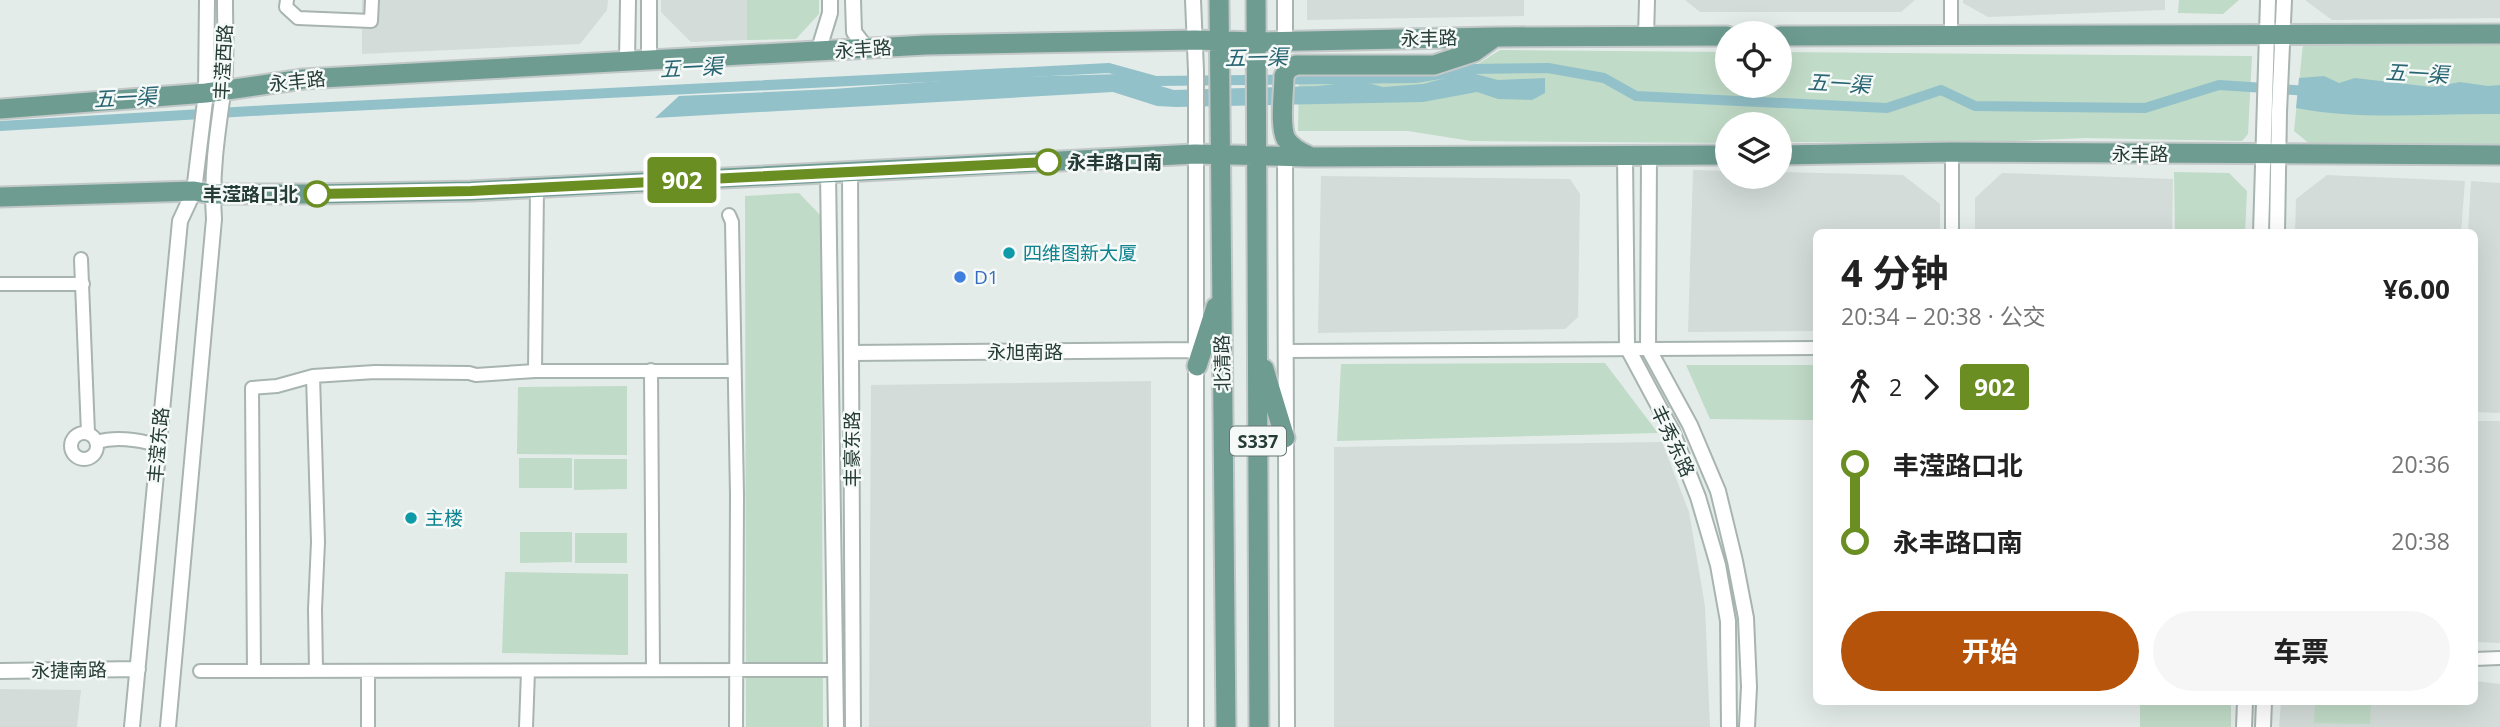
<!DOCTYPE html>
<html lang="zh">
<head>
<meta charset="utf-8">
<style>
  :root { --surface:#fff; --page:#f6f6f6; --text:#222; --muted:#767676; --accent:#b45309 }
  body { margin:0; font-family:"Open Sans","Noto Sans SC",sans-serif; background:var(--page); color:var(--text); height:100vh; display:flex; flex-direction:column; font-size:26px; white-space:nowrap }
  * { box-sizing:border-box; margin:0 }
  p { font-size:23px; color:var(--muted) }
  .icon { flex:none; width:38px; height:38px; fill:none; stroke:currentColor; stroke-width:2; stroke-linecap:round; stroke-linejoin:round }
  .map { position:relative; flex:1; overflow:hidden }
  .drawer { position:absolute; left:1813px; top:229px; width:665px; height:476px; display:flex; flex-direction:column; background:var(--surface); border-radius:10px; box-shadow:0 7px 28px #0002 }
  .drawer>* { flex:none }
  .badge { padding:0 14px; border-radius:5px; font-size:24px; line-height:46px }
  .controls { position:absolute; left:1715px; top:21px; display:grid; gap:14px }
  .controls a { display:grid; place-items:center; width:77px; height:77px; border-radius:50%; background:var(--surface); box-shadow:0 7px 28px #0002; font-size:35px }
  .map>.badge { position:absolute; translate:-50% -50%; box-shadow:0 0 0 4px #fff }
  .legs { display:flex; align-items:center; gap:10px; height:77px; padding:0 28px; font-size:23px }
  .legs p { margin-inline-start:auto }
  .headline { display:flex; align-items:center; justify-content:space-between; height:119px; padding:0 28px }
  h1 { font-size:38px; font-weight:700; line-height:52px }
  .cta { display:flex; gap:14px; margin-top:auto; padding:14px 28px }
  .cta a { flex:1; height:80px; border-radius:42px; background:var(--accent); color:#fff; font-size:28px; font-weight:700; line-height:80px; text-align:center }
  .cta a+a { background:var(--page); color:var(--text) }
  ul { padding:0 28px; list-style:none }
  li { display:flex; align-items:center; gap:24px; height:77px; font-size:26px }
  li i { display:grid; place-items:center; width:10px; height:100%; margin:0 9px; background:currentColor }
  li i::after { content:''; width:18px; height:18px; margin:-9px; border:5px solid; border-radius:50%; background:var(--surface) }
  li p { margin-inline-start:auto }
  li:first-child i { background:linear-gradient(#0000 50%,currentColor 0) }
  li:last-child i { background:linear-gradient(currentColor 50%,#0000 0) }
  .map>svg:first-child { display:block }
</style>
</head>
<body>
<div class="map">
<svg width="2500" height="727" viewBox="0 0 2500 727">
  <rect width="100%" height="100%" fill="#e4ece9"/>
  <!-- built -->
  <path fill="#d3dcd8" d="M 362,0 L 608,0 L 607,10 L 580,44 L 362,54 Z
    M 661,0 L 747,0 L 747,40 L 691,42 L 661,12 Z
    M 1307,0 L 1524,0 L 1524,16 L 1307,20 Z
    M 1685,0 L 1915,0 L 1901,12 L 1700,12 Z
    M 1963,0 L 2165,0 L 2165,10 L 1988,17 L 1963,3 Z
    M 2305,0 L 2500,0 L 2500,18 L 2332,20 Z
    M 1693,170 L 1727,171 L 1727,177 L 1780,177 L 1780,172 L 1903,175 L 1940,204 L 1940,233 L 1816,233 L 1816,331 L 1688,332 Z
    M 2002,173 L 2173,179 L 2172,233 L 1975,233 L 1975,198 Z
    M 2327,175 L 2465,181 L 2461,233 L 2295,233 L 2296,199 Z
    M 1321,176 L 1570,179 L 1580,194 L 1578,317 L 1565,329 L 1318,333 Z
    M 2471,181 L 2500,183 L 2500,413 L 2475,412 L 2474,233 L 2468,233 Z
    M 1151,381 L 1151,727 L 869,727 L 871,385 Z
    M 2475,421 L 2500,421 L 2500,643 L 2475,642 Z
    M 1662,442 L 1689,512 L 1705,606 L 1710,727 L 1334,727 L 1334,447 Z
    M 2475,681 L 2500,684 L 2500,727 L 2279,727 L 2281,702 L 2474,702 Z
    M 0,689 L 81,690 L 77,727 L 0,727 Z"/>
  <!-- green -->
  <path fill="#c0dbc7" d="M 747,0 L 819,0 L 819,14 L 796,39 L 747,40 Z
    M 2179,0 L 2239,0 L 2223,14 L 2178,13 Z
    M 2500,41 L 2500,146 L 2311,145 L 2294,131 L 2303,44 Z
    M 1500,50 L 1727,52 L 1727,86 L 1780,86 L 1780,52 L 2252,56 L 2248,134 L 2242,141 L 2085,138 L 1989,142 L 1780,142 L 1780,124 L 1727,124 L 1727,143 L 1471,141 L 1408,131 L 1298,131 L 1299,80 L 1473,67 Z
    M 2174,172 L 2229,173 L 2247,191 L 2245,233 L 2175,233 Z
    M 799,193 L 821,216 L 823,727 L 746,727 L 745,196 Z
    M 1605,363 L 1658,433 L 1337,441 L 1341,364 Z
    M 1686,365 L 1816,365 L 1816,420 L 1710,419 Z
    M 627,386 L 627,455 L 517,454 L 518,387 Z
    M 519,458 L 572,458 L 572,488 L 519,488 Z
    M 574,459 L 627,459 L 627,489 L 574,490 Z
    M 520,532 L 572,532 L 572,562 L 520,563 Z
    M 575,533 L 627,533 L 627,563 L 575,563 Z
    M 505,572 L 628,574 L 628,655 L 502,653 Z
    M 2140,702 L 2231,702 L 2231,727 L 2140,727 Z
    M 2315,702 L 2371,702 L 2370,724 L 2314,723 Z"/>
  <!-- water -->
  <path fill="#93c1ca" d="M 1468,72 L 1498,80 L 1545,78 L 1545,93 L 1532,100 L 1498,99 L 1477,92 L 1423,102 L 1176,107 L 1157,106 L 1113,92 L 655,118 L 679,96 L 833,89 L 981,78 L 1120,74 L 1174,90 L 1318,86 L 1361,81 L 1383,87 L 1423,84 Z
    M 2324,76 L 2339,83 L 2355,78 L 2432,87 L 2460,82 L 2488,86 L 2500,85 L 2500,114 C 2433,113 2362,121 2296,108 L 2299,78 Z"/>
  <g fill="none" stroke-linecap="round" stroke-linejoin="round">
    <!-- canal -->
    <path stroke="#93c1ca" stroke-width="10" d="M 0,126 L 270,110 L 1109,68 L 1156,81 L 1416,78 L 1470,69 L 1548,68 L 1604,78 L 1636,96 L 1887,108 L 1941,90 L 1975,106 L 2145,108 L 2219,85 L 2310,91"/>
    <!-- minor casing -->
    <g stroke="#a7b4b0" stroke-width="16">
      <path id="minor" d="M 287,0 L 286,7 L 298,18 L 371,21 L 372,0
        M 1951,0 L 1951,36
        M 729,215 L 732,222 L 737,495 L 736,727
        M 1952,233 L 1952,152
        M 81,259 L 88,433
        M 0,284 L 83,284
        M 1285,351 L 1816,348
        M 651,370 L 653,669
        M 535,371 L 537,188
        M 313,376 L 318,542 L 315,609 L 316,671
        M71 446a13 13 0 1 1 26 0a13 13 0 1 1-26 0Z
        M 97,442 C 114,437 132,439 149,443 L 159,436
        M 2474,659 L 2500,658
        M 200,671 L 835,670
        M 254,671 L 252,388 L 277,386 L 313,376 L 375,372 L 469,373 L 476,375 L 535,371 L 734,371
        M 368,671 L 368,727
        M 526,727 L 528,671"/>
    </g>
    <!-- tertiary casing -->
    <g stroke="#a7b4b0" stroke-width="18">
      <path id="tertiary" d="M 853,0 L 854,32 L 867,49
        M 1193,0 L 1196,71 L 1196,727
        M 1646,37 L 1647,0
        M 1285,41 L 1285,0
        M 818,52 L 830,13 L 830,0
        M 649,60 L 649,0
        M 627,61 L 628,0
        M 1285,156 L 1287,727
        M 1625,156 L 1627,347 L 1672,431 L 1698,497 L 1718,565 L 1728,621 L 1729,727
        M 1649,156 L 1648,348 L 1690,425 L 1718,491 L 1735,561 L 1746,618 L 1749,687 L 1747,727
        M 828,172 L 836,727
        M 850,172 L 853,727
        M 2261,233 L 2268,0
        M 2277,233 L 2279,112 L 2284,0
        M 852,353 L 1197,350
        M 0,671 L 138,669
        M 132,727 L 180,221 L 194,191 L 206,93 L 207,0
        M 168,727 L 214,219 C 211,176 217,135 223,93 C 227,63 225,31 225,0
        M 2244,727 L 2245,702
        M 2263,727 L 2264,702"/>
    </g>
    <!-- primary casing -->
    <g stroke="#c2c8c7" stroke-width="23">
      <path id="primary" d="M 1219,0 L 1226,727
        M 1256,0 L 1259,727
        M 1780,36 L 2500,34
        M 0,109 L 206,93 L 303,79 L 926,45 L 1195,40 L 1256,42 L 1495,37 L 1727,36
        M 1780,155 L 1952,152 L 2500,155
        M 1309,156 C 1300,152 1291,147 1286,139 C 1279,125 1284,92 1284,76 L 1288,69 L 1296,65 L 1434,65 L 1474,52 L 1495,37
        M 0,197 L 194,191 L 212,194 L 317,194 L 471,191 L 1195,154 L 1309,157 L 1727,155
        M 1197,366 L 1216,307
        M 1264,369 L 1285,438"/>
    </g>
    <!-- minor -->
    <use href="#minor" stroke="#fff" stroke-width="12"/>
    <!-- tertiary -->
    <use href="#tertiary" stroke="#fff" stroke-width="14"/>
    <!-- primary -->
    <use href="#primary" stroke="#6e9c91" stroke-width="19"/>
  </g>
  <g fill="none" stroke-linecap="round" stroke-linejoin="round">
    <!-- line-1 casing -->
    <g stroke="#fff" stroke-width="16">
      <path id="line-1" d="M 317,194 L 471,191 L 1048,162"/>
    </g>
    <!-- line-1 -->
    <use href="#line-1" stroke="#6b8e23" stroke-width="10"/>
  </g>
  <!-- markers -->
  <g fill="#fff" stroke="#6b8e23" stroke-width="3.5">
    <circle cx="1048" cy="162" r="12"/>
    <circle cx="317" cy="194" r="12"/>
  </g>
  <g fill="#0f9aa8" stroke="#f5f9f7" stroke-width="2.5">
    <circle cx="1009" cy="253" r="7"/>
    <circle cx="411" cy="518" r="7"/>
  </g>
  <circle fill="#3f7fe0" stroke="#f5f9f7" stroke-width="2.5" cx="960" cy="277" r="7"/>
  <g text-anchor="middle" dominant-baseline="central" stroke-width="5" stroke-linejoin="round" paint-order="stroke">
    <!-- shield labels -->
    <rect fill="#f5f9f7" stroke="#647570" stroke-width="2" x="1230" y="426.5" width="56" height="29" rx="5"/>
    <g font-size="18" font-weight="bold" fill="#263c36">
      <text x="1258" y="441">S337</text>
    </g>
    <!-- street labels -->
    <g font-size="19" fill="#263c36" stroke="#f5f9f7">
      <text transform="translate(1429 38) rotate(-1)">永丰路</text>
      <text transform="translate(863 49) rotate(-4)">永丰路</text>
      <text transform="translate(223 62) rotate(-87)">丰滢西路</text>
      <text transform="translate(297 81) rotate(-6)">永丰路</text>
      <text x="2140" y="154">永丰路</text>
      <text x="1025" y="352">永旭南路</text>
      <text transform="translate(1222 363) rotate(-91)">北清路</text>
      <text transform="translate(1673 441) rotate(65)">丰秀东路</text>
      <text transform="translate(158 445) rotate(-85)">丰滢东路</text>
      <text transform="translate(852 449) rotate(-90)">丰豪东路</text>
      <text transform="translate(69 670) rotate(-1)">永捷南路</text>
    </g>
    <!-- stop labels -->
    <g font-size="19" font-weight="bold" fill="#263c36" stroke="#f5f9f7" text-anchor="start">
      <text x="1067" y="162">永丰路口南</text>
      <text x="298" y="194" text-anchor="end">丰滢路口北</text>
    </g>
    <!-- culture labels -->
    <g font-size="19" fill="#0d838f" stroke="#f5f9f7" text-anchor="start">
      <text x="1023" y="253">四维图新大厦</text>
      <text x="425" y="518">主楼</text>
    </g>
    <!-- shop labels -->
    <g font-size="19" fill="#366cbe" stroke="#f5f9f7" text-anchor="start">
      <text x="974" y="277">D1</text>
    </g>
    <!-- water labels -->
    <g font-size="21" font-style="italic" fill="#276471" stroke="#f5f9f7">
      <text transform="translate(1256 57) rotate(-1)">五一渠</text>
      <text transform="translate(691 67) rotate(-3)">五一渠</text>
      <text transform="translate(2417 73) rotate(3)">五一渠</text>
      <text transform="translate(1839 83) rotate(3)">五一渠</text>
      <text transform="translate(125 97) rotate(-3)">五一渠</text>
    </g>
  </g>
</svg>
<div class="controls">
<a><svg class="icon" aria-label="locate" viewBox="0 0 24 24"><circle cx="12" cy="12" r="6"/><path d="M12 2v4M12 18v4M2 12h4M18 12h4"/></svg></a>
<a><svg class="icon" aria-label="layers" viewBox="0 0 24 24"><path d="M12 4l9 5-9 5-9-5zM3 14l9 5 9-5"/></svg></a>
</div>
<b class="badge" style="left:682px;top:180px;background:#6b8e23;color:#fff">902</b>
<section class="drawer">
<div class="headline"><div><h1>4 分钟</h1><p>20:34 – 20:38 · 公交</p></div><b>¥6.00</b></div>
<div class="legs"><svg class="icon" aria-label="walk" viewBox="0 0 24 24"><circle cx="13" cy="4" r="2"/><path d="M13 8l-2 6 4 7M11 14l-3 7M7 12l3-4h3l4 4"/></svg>2<svg class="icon" aria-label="forward" viewBox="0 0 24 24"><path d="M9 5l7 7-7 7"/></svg><b class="badge" style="background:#6b8e23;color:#fff">902</b></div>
<ul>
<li><i style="color:#6b8e23"></i><b>丰滢路口北</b><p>20:36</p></li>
<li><i style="color:#6b8e23"></i><b>永丰路口南</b><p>20:38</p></li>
</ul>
<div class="cta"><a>开始</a><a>车票</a></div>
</section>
</div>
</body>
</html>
